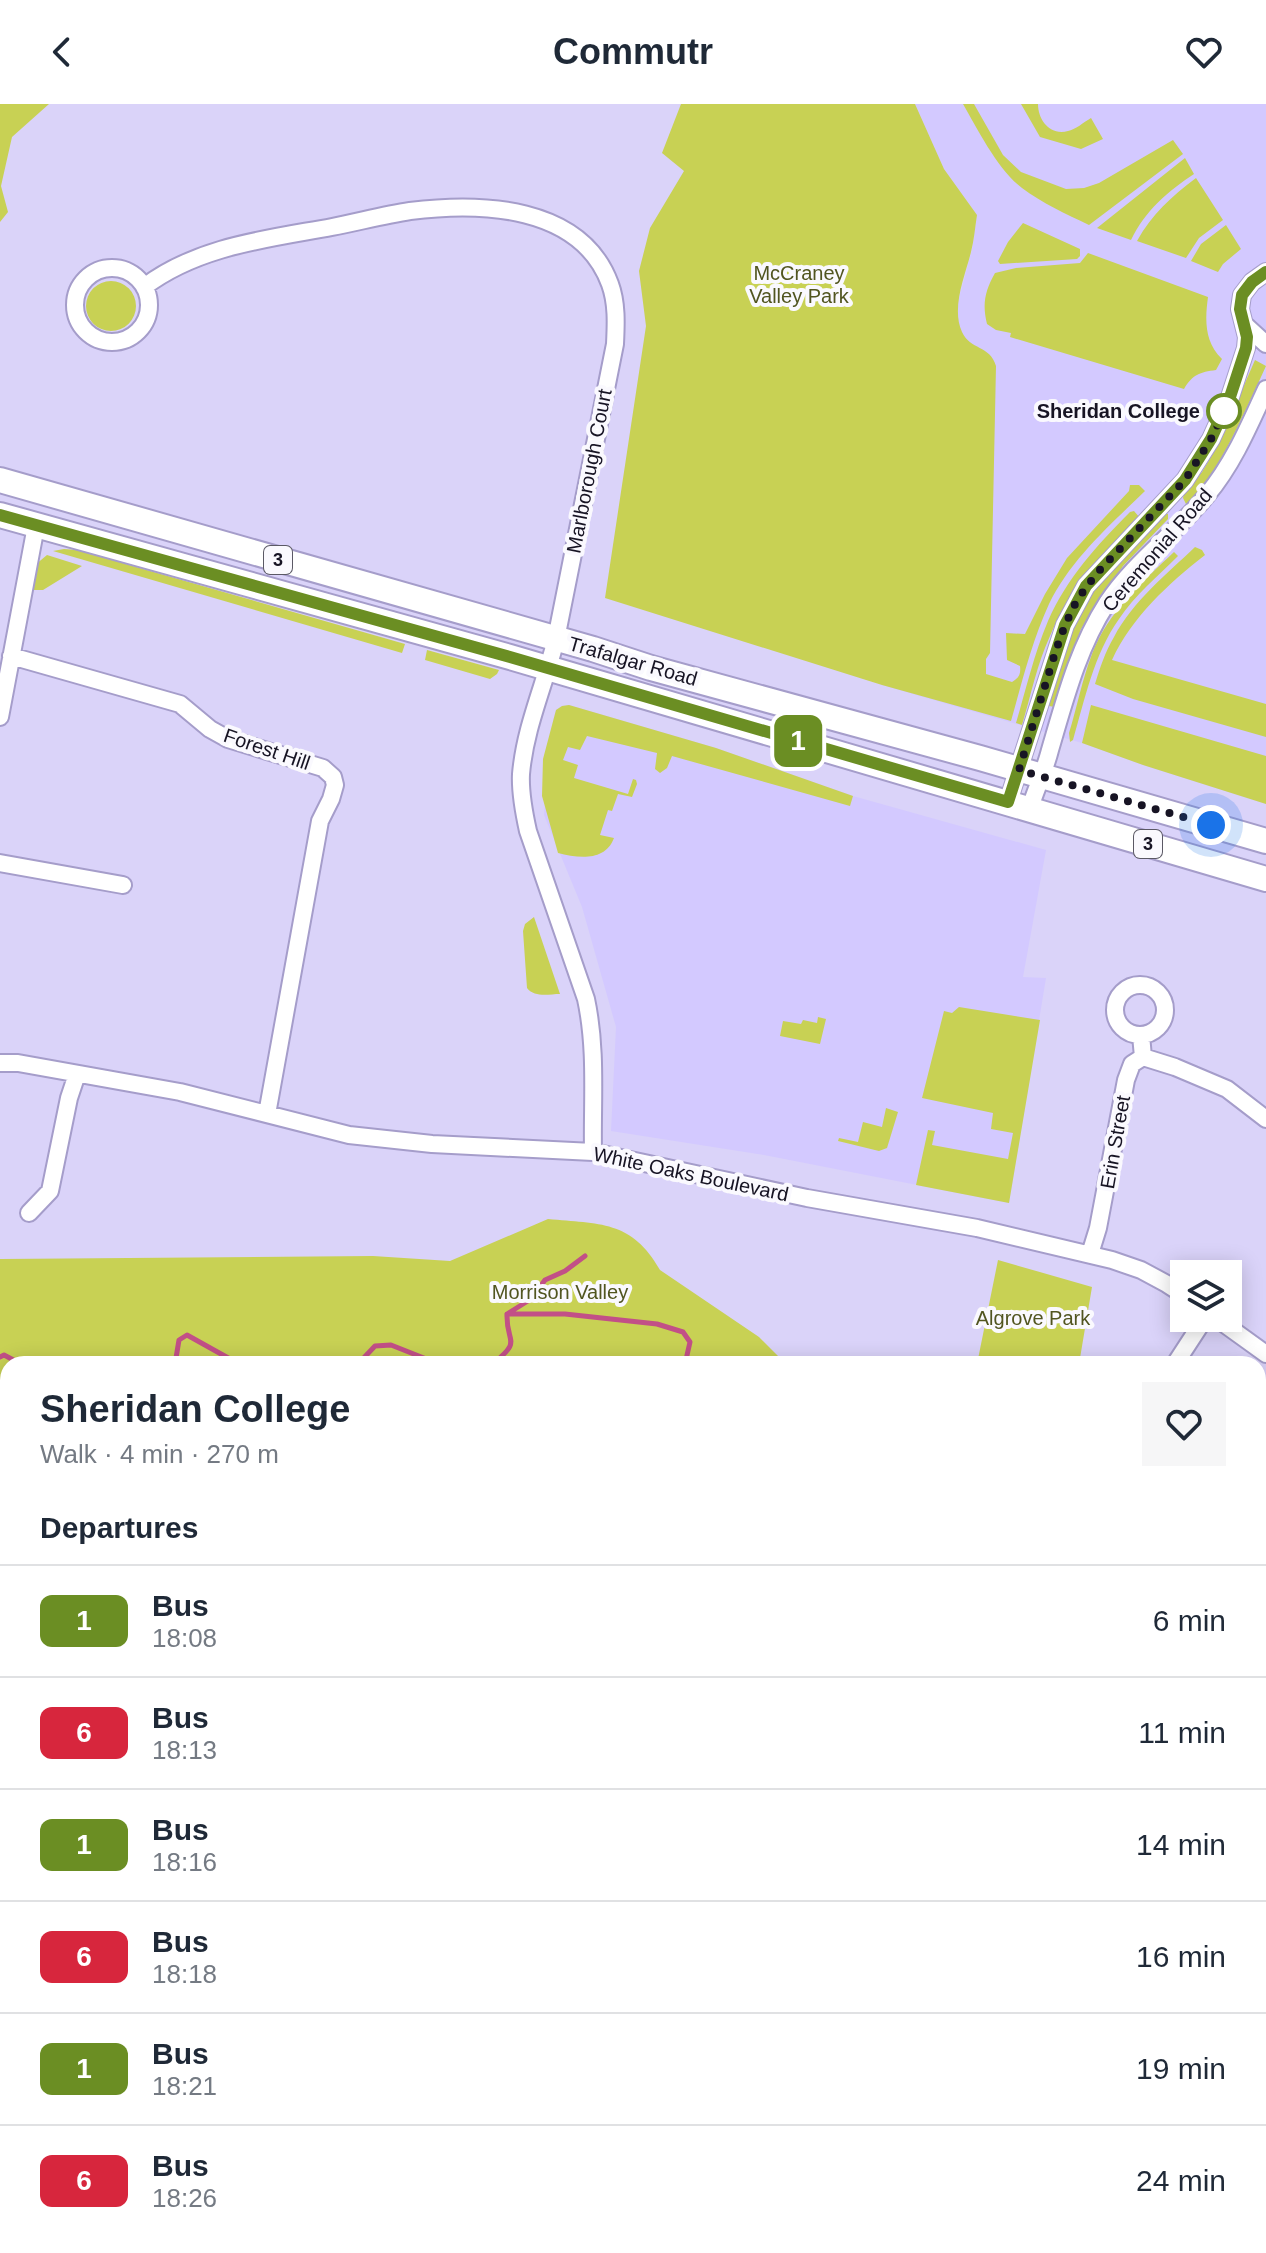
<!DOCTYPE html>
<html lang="en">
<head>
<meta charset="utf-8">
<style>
  :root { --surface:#fff; --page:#f6f6f7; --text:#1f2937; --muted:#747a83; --line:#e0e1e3 }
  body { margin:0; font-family:Arial,sans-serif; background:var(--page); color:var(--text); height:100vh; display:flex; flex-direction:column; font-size:30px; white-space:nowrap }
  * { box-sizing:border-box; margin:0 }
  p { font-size:26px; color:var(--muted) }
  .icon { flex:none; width:44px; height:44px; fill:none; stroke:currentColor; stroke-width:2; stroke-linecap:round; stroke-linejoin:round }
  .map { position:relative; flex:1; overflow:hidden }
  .details { position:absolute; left:0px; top:1252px; width:1266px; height:898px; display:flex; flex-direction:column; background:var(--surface); border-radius:24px 24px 0 0; box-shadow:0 4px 20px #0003 }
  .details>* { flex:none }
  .badge { padding:0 16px; border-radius:12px; font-size:28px; line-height:52px }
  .tools { position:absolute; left:1170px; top:1156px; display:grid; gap:16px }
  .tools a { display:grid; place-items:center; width:72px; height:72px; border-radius:0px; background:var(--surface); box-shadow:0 4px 20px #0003; font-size:40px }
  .you { position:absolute; width:40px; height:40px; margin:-20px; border:6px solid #fff; border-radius:50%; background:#1a73e8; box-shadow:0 0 0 12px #1a73e833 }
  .map>.badge { position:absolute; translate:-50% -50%; box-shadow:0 0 0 4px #fff }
  h2 { padding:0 40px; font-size:30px; line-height:72px }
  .round { display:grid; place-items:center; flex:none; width:84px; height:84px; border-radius:0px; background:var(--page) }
  .head { display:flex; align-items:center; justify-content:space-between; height:136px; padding:0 40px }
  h1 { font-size:38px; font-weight:800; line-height:60px }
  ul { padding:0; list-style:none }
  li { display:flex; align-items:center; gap:24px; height:112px; padding:0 40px; border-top:2px solid var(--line) }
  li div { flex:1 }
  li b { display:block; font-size:30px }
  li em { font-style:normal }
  li .badge { min-width:88px; font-weight:700; text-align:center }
  header { display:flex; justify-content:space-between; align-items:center; height:104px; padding:0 40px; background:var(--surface); font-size:36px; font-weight:800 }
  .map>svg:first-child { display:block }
</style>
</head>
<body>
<header><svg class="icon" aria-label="back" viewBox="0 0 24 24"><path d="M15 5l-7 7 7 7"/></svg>Commutr<svg class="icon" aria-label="heart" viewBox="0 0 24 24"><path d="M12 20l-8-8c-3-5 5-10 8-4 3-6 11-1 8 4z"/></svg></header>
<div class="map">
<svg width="1266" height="2149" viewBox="0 0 1266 2149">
  <rect width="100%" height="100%" fill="#dad3f9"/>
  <!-- built -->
  <path fill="#d3c9ff" d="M 915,0 L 1266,0 L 1266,700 L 1143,661 L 1082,639 L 882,581 L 925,435 L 941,262 L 972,145 L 977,111 L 944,65 Z
    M 569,601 L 716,644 L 853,692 L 1046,746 L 1023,873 L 1046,874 L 1009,1099 L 764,1051 L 611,1027 L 616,923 L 582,803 L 544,711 L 553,616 L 556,606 L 562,602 Z"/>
  <!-- green -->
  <path fill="#c8d154" d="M 0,0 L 49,0 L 12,33 L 1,82 L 8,108 L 0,118 Z
    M 681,0 L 915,0 L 944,65 L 977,111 C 975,124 974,136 971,148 C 965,172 951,204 962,228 C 970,246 990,241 996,262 L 990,549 L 986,555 L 986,570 L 1012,578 C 1019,574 1021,570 1020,562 L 1007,556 L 1006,529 L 1025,530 L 1045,490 L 1067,454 L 1129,387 L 1130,381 L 1139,381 L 1145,387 C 1110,421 1071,455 1049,500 C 1032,537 1022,578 1011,617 L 882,581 L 605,494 L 646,222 L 639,167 L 650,124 L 684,67 L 662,49 Z
    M 963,0 L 974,0 L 1003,51 L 1021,68 L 1066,85 L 1084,84 L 1099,79 L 1173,36 L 1183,50 L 1089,121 C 1066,110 1042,99 1022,84 C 998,66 978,26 963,0 Z
    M 1021,0 L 1038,0 C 1038,16 1050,32 1068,27 C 1075,26 1084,18 1091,14 L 1103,35 L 1081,45 L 1040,33 Z
    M 1185,54 L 1194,70 C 1168,87 1145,107 1131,136 L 1097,124 Z
    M 1196,74 L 1223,116 L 1199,134 L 1186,154 L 1137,137 C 1152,110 1171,93 1196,74 Z
    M 1023,119 L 1080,145 L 1080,152 L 1077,155 L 1000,160 L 998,157 L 1008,138 Z
    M 1226,121 L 1241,145 L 1223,160 L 1218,168 L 1191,157 L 1201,140 Z
    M 1088,149 L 1208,193 C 1205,215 1204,238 1222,255 L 1216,266 C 1200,268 1192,271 1184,285 L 1010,233 L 1011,229 L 996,226 L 987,220 C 982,200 985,187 995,169 L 1016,164 L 1080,159 Z
    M86 202a25 25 0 1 1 50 0a25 25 0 1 1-50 0Z
    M 1255,256 L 1266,262 C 1244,310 1224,357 1192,399 L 1186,400 L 1183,394 L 1184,389 L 1202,368 L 1218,341 Z
    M 1134,407 L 1140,414 C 1104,450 1070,484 1050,532 C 1037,560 1031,591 1022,621 L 1016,619 C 1026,585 1034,550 1048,517 C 1067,474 1097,441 1130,408 Z
    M 1165,409 L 1168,410 L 1168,415 L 1123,462 L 1081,525 L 1055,603 L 1049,602 L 1073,519 L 1089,487 Z
    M 1195,443 L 1202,446 L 1205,451 C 1168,480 1132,513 1112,556 L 1266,600 L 1266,633 L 1133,595 L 1095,580 C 1100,564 1105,548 1114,533 C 1133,497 1166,471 1195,443 Z
    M 64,445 L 77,446 L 405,540 L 402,549 L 53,447 Z
    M 1174,448 L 1178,452 C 1158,472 1135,491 1119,515 C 1094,550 1085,595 1073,636 L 1070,638 L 1069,629 C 1077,603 1082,576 1092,550 C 1108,508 1142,478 1174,448 Z
    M 47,451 L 82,462 L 43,486 L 30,486 L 35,461 Z
    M 427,546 L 499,566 L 497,570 L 490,575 L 425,556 Z
    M 569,601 L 716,644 L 853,692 L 850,702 L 672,652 L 667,664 L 660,669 L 655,665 L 657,649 L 587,632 L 580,646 L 568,643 L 563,656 L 578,661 L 574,674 L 628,690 L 633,675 L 636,676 L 637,680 L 632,693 L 618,690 L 612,707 L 608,706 L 600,731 L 614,734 C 605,758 578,754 558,749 L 542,692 L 543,655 L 556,606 L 562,602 Z
    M 1091,601 L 1266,652 L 1266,700 L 1143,661 L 1082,639 Z
    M 534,813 L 560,890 C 549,890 535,894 527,884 L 523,827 L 525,820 Z
    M 959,903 L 1040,916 L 1009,1099 L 916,1081 L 928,1026 L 935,1027 L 932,1041 L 1008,1055 L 1013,1029 L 991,1025 L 993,1009 L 922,994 L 944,907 L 952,909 Z
    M 818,913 L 826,915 L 820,940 L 780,932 L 783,917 L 801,920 L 803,916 L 817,919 Z
    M 886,1004 L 898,1008 L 887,1044 L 879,1047 L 838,1037 L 839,1034 L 858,1038 L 863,1018 L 882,1023 Z
    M 548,1115 C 599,1120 632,1116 660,1166 L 759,1233 L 786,1260 L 8,1260 L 8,1379 L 0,1381 L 0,1155 L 373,1152 L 450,1157 Z
    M 998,1156 L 1092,1183 L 1079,1260 L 977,1260 Z
    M 1258,1549 L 1266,1551 L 1266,1864 L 1264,1866 L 1258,1924 Z
    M 1258,2051 L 1266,2069 L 1266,2149 L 1139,2149 L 1136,2142 L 1258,2142 Z
    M 372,2142 L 587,2142 L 589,2149 L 392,2149 Z"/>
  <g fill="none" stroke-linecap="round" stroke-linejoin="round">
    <!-- stream -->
    <path stroke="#c25087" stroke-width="5" d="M 507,1210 L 531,1195 L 545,1176 L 565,1167 L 585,1152
      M 0,1253 L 4,1251 L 21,1260
      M 175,1260 L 179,1236 L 187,1231 L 239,1260
      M 358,1260 L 375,1242 L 391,1241 L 439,1260
      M 493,1260 C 523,1235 506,1240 507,1210 L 565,1210 L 657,1220 L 683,1228 L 690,1238 L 685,1260
      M 1258,1687 L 1263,1687 L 1266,1678
      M 1145,2149 L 1148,2142"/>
    <!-- street casing -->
    <g stroke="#a59dca" stroke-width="20">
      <path id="street" d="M75 201a37 37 0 1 1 74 0a37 37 0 1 1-74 0Z
        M 144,183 C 198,142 267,135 332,123 C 358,118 384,111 410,107 C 480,98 581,101 610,180 C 617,199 616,220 615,240 L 556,535 C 545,580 525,623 521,670 C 520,689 524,709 528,727 L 586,895 C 597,946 592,997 593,1048
        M 1245,221 L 1266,240
        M 11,552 L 180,600 L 210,625 L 228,635 L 323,664 L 333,673 L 335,681 L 331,695 L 320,717 L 267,1010
        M 0,613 L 36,422
        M 1008,698 L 1065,521 L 1086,482 L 1185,376 L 1211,335 L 1230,293 L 1246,244 L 1247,233 L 1240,205 L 1242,191 L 1252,178 L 1266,168
        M 1030,704 C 1036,685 1045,666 1050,646 C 1065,595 1078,544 1107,499 C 1134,458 1176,429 1207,391 C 1233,360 1249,322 1266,285
        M 0,759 L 123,781
        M1115 906a25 25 0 1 1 50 0a25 25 0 1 1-50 0Z
        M 1143,953 L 1175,963 L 1227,985 L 1266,1015
        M 0,959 L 18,959 L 180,988 L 349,1031 L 432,1040 L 593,1048 L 807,1094 L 977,1124 L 1112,1156 L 1141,1166 L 1167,1180 L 1184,1191
        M 29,1109 L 50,1087 L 69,994 L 77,970
        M 1090,1150 L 1098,1124 L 1126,976 L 1132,960 L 1143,953 L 1141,931
        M 1216,1214 L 1266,1250
        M 1175,1260 L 1205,1214
        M 1258,1481 L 1266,1482
        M 0,1505 L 8,1500
        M 0,1683 L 8,1681
        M 0,1919 L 2,1919
        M 715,2142 L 716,2149
        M 999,2142 L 1005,2149"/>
    </g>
    <!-- primary casing -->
    <g stroke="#a59dca" stroke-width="28">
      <path id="primary" d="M 0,376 L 593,545 L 651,564 L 980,654 L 1266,737
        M 0,411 L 510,553 L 1266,775"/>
    </g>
    <!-- street -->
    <use href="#street" stroke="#fff" stroke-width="16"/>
    <!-- primary -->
    <use href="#primary" stroke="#fff" stroke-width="24"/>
  </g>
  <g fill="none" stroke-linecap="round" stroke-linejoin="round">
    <!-- line casing -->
    <g stroke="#fff" stroke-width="18">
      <path id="line" d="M 0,411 L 510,553 L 1008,698 L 1065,521 L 1086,482 L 1185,376 L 1211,335 L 1230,293 L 1246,244 L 1247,233 L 1240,205 L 1242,191 L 1252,178 L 1266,168"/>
    </g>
    <!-- line -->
    <use href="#line" stroke="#6b8e23" stroke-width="12"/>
    <!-- walk -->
    <path stroke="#171424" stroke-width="8" stroke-dasharray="0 14.4" d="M 1211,721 L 1019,666 L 1056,546 L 1065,521 L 1077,496 L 1097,469 L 1185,376 L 1211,335 L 1224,307"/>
  </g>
  <!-- markers -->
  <circle fill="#fff" stroke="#6b8e23" stroke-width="4" cx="1224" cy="307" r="16"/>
  <g text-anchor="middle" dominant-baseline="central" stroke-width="8" stroke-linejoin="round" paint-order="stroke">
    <!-- shield labels -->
    <g fill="#faf9fe" stroke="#5b5965" stroke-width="2">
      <rect x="264" y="442" width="28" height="28" rx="6"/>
      <rect x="1134" y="726" width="28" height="28" rx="6"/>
    </g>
    <g font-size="18" font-weight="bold" fill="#171424">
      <text x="278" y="456">3</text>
      <text x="1148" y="740">3</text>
    </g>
    <!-- park labels -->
    <g font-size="20" fill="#515520" stroke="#faf9fe">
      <text x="799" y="169">McCraney<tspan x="799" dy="23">Valley Park</tspan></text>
      <text x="560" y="1188">Morrison Valley</text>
      <text x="1033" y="1214">Algrove Park</text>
    </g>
    <!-- stop labels -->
    <g font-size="20" font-weight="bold" fill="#171424" stroke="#faf9fe" text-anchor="end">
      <text x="1200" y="307">Sheridan College</text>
    </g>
    <!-- street labels -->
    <g font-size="20" fill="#171424" stroke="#faf9fe">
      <text transform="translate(589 367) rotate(-79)">Marlborough Court</text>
      <text transform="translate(1157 446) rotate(-49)">Ceremonial Road</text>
      <text transform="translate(633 557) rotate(16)">Trafalgar Road</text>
      <text transform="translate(267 645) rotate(19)">Forest Hill</text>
      <text transform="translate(1115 1038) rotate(-80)">Erin Street</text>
      <text transform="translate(691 1070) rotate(12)">White Oaks Boulevard</text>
    </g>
  </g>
</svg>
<div class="tools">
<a><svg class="icon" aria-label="layers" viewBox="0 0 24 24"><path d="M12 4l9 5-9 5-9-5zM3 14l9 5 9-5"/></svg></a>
</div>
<div class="you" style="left:1211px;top:721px"></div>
<b class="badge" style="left:798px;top:637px;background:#6b8e23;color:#fff">1</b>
<section class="details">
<div class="head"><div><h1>Sheridan College</h1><p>Walk · 4 min · 270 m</p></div><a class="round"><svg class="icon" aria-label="heart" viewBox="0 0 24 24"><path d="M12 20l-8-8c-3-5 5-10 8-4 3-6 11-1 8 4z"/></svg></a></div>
<h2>Departures</h2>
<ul>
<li><span class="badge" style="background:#6b8e23;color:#fff">1</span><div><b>Bus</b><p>18:08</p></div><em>6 min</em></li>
<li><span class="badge" style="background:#d7263d;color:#fff">6</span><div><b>Bus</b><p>18:13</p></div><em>11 min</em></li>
<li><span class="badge" style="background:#6b8e23;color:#fff">1</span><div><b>Bus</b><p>18:16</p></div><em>14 min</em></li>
<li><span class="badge" style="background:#d7263d;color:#fff">6</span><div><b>Bus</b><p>18:18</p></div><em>16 min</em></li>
<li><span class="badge" style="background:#6b8e23;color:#fff">1</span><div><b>Bus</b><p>18:21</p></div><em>19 min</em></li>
<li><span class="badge" style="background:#d7263d;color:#fff">6</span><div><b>Bus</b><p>18:26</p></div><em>24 min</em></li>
</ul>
</section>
</div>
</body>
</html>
